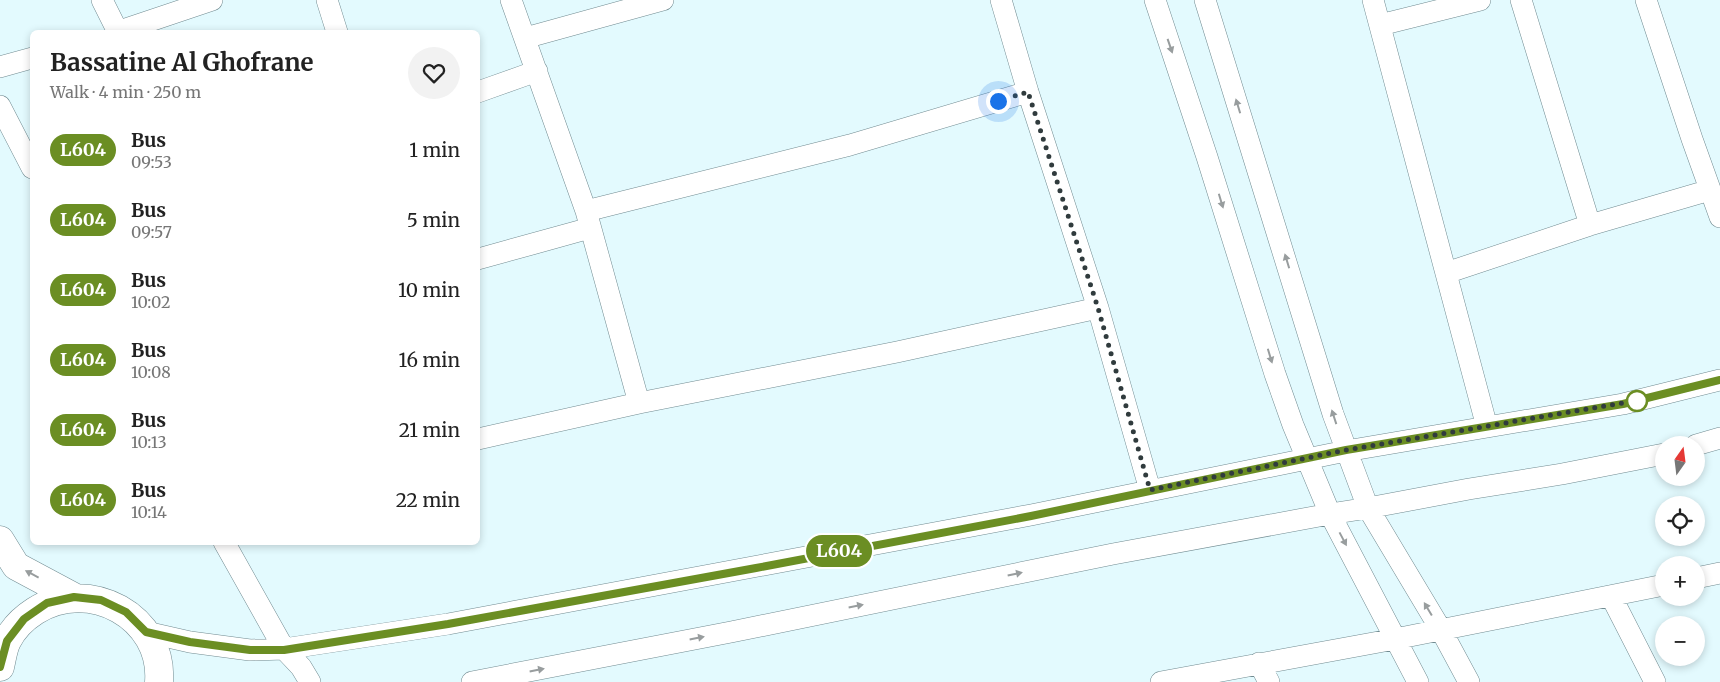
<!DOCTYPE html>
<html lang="en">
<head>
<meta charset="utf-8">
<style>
  :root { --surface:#fff; --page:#f2f2f2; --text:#222; --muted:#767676 }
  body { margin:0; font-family:Merriweather,serif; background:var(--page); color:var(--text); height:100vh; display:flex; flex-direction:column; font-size:19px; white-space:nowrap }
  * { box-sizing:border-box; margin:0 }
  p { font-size:16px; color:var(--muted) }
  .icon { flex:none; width:28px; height:28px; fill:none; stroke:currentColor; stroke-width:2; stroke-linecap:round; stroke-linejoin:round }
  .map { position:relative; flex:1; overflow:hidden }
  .panel { position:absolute; left:30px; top:30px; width:450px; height:515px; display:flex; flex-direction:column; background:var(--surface); border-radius:8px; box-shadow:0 2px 8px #0003 }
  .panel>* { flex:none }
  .badge { padding:0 10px; border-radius:16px; font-size:18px; line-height:32px }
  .needle { width:32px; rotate:14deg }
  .controls { position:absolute; left:1655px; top:436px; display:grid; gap:10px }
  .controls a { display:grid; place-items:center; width:50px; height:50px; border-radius:50%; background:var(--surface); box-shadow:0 2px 8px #0003; font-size:25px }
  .you { position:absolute; width:25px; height:25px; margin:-12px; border:4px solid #fff; border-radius:50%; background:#1a73e8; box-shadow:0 0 0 8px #1a73e833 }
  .map>.badge { position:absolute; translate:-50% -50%; box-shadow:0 0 0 2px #fff }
  .round { display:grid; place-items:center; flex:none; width:52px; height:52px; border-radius:26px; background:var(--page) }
  .headline { display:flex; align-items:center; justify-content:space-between; height:85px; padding:0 20px }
  h1 { font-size:24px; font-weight:700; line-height:38px }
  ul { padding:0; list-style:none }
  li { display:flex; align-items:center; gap:15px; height:70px; padding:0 20px }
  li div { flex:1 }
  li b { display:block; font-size:19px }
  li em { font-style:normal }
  li .badge { min-width:55px; font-weight:700; text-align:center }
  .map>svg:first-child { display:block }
</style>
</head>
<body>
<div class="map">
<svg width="1720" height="682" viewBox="0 0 1720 682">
  <rect width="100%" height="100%" fill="#e3fafe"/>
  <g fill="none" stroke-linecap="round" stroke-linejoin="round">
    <!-- minor casing -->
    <g stroke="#718b91" stroke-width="22">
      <path id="minor" d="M 102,0 L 118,32
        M 327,0 L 337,32
        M 511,0 L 586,211 L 639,403
        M 1001,0 L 1028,92 L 1098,308 L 1150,490
        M 1155,0 L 1207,157 L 1275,374 L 1293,425 L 1330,514 L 1418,682
        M 1205,0 L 1333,414 L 1368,508 L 1441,630 L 1469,682
        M 1373,0 L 1487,427
        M 1521,0 L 1590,225
        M 1646,0 L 1692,139 L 1720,217
        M 1380,25 L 1480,0
        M 117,32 L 212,0
        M 525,38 L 663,0
        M 0,67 L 32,58
        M 478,92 L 537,71
        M 0,106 L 32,168
        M 586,211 L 850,145 L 1028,92
        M 478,259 L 590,228
        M 1446,273 L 1590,225 L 1710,190
        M 478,439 L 639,403 L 897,352 L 1098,308
        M 1696,445 L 1720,438
        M 224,542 L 284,649 L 301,667 L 310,682
        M 1696,578 L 1720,573
        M 1611,596 L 1655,682
        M 146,632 L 190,642 L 250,650 L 284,649 L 448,624 L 1031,515 L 1346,451 L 1623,404 L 1720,380
        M 1259,663 L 1269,682
        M 472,682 L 731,632 L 1113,554 L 1330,514 L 1368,508 L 1469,489 L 1562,474 L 1664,454
        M 1161,682 L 1395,639 L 1664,585"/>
    </g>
    <!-- secondary casing -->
    <g stroke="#718b91" stroke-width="29">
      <path id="secondary" d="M 0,540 L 16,566 L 74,597
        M 0,667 C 2,659 3,649 7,641 C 13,629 24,618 35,611 C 89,576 164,617 159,682"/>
    </g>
    <!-- minor -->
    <use href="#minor" stroke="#fff" stroke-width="21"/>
    <!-- secondary -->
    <use href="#secondary" stroke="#fff" stroke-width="28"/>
  </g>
  <!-- one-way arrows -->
  <defs><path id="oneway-solid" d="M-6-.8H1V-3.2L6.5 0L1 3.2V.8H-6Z" transform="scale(1.25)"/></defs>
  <g fill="#989d9e">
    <use href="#oneway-solid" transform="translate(1170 46) rotate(71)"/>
    <use href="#oneway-solid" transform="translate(1238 106) rotate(-107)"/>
    <use href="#oneway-solid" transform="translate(1221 201) rotate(73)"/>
    <use href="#oneway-solid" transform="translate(1287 261) rotate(-107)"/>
    <use href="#oneway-solid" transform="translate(1270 356) rotate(73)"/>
    <use href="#oneway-solid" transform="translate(1334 417) rotate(-108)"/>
    <use href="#oneway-solid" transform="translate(1343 539) rotate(62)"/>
    <use href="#oneway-solid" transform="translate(32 574) rotate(-152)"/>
    <use href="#oneway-solid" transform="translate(1015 574) rotate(-12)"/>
    <use href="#oneway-solid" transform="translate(856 606) rotate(-11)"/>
    <use href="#oneway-solid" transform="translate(1428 609) rotate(-121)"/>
    <use href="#oneway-solid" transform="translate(697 638) rotate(-11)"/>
    <use href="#oneway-solid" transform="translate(537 670) rotate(-11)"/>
  </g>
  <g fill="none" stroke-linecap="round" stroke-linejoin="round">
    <!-- line casing -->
    <g stroke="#fff" stroke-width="11">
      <path id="line" d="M 0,667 L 7,641 L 24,619 L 47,603 L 74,597 L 101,600 L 126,612 L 146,632 L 190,642 L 250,650 L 284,650 L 448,624 L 756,568 L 1031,516 L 1346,450 L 1623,404 L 1720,380"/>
    </g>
    <!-- line -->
    <use href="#line" stroke="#6b8e23" stroke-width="8"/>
    <!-- walk -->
    <path stroke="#303b3d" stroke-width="5" stroke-dasharray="0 9" d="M 998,101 L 1028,92 L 1098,308 L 1150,490 L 1346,450 L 1641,400 L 1637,401"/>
  </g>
  <!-- markers -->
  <circle fill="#fff" stroke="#6b8e23" stroke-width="2.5" cx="1637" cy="401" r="10"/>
</svg>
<div class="controls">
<a><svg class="needle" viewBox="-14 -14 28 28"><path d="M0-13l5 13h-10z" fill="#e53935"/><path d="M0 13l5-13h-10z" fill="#767676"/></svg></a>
<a><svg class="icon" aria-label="locate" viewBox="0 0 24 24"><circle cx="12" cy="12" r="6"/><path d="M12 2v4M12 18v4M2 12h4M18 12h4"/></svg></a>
<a>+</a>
<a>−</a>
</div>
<div class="you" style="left:998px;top:101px"></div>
<b class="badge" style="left:839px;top:551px;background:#6b8e23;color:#fff">L604</b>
<section class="panel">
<div class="headline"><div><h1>Bassatine Al Ghofrane</h1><p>Walk · 4 min · 250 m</p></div><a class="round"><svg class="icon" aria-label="heart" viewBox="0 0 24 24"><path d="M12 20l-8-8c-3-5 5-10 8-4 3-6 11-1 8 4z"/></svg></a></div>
<ul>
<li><span class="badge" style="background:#6b8e23;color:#fff">L604</span><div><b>Bus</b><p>09:53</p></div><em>1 min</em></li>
<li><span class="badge" style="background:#6b8e23;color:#fff">L604</span><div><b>Bus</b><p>09:57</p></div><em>5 min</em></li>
<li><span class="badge" style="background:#6b8e23;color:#fff">L604</span><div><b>Bus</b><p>10:02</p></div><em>10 min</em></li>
<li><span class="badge" style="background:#6b8e23;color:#fff">L604</span><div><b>Bus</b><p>10:08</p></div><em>16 min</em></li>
<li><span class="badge" style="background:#6b8e23;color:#fff">L604</span><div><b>Bus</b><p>10:13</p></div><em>21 min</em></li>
<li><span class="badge" style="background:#6b8e23;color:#fff">L604</span><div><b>Bus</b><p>10:14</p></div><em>22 min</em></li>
</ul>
</section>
</div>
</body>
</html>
